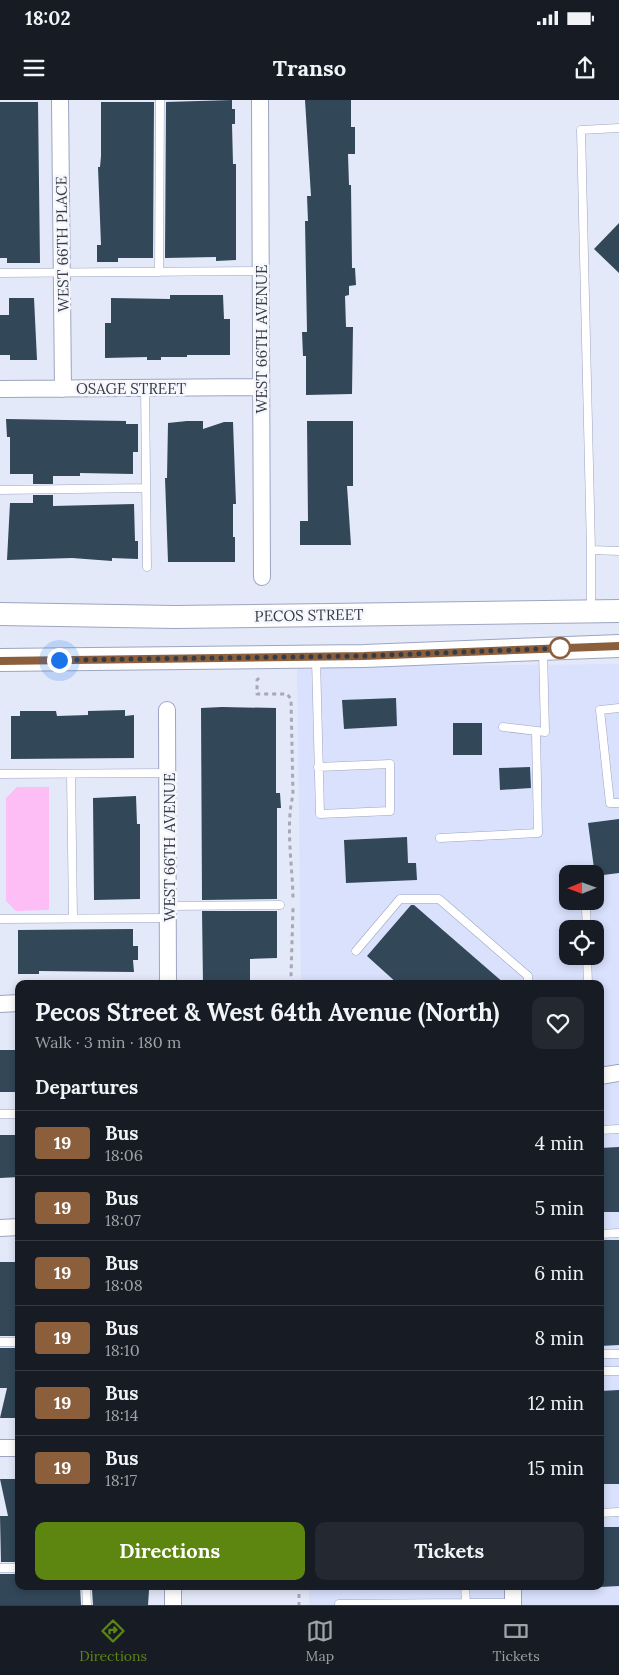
<!DOCTYPE html>
<html lang="en">
<head>
<meta charset="utf-8">
<style>
  :root { --surface:#171b24; --page:#242831; --text:#f1f3f6; --muted:#9ea1a6; --line:#363941; --accent:#5d8611 }
  body { margin:0; font-family:Lora,serif; background:var(--page); color:var(--text); height:100vh; display:flex; flex-direction:column; font-size:19px; white-space:nowrap }
  * { box-sizing:border-box; margin:0 }
  p { font-size:16px; color:var(--muted) }
  .icon { flex:none; width:28px; height:28px; fill:none; stroke:currentColor; stroke-width:2; stroke-linecap:round; stroke-linejoin:round }
  .map { position:relative; flex:1; overflow:hidden }
  .drawer { position:absolute; left:15px; top:880px; width:589px; height:610px; display:flex; flex-direction:column; background:var(--surface); border-radius:10px; box-shadow:0 2px 8px #0003 }
  .drawer>* { flex:none }
  .badge { padding:0 10px; border-radius:4px; font-size:18px; line-height:32px }
  .needle { width:32px; rotate:269deg }
  .fabs { position:absolute; left:559px; top:765px; display:grid; gap:10px }
  .fabs a { display:grid; place-items:center; width:45px; height:45px; border-radius:10px; background:var(--surface); box-shadow:0 2px 8px #0003; font-size:25px }
  .you { position:absolute; width:25px; height:25px; margin:-12px; border:4px solid #fff; border-radius:50%; background:#1a73e8; box-shadow:0 0 0 8px #1a73e833 }
  .map>.badge { position:absolute; translate:-50% -50%; box-shadow:0 0 0 2px #fff }
  h2 { padding:0 20px; font-size:19px; line-height:45px }
  .round { display:grid; place-items:center; flex:none; width:52px; height:52px; border-radius:10px; background:var(--page) }
  .summary { display:flex; align-items:center; justify-content:space-between; height:85px; padding:0 20px }
  h1 { font-size:24px; font-weight:700; line-height:38px }
  .cta { display:flex; gap:10px; margin-top:auto; padding:10px 20px }
  .cta a { flex:1; height:58px; border-radius:10px; background:var(--accent); color:#fff; font-size:20px; font-weight:700; line-height:58px; text-align:center }
  .cta a+a { background:var(--page); color:var(--text) }
  ul { padding:0; list-style:none }
  li { display:flex; align-items:center; gap:15px; height:65px; padding:0 20px; border-top:1px solid var(--line) }
  li div { flex:1 }
  li b { display:block; font-size:19px }
  li em { font-style:normal }
  li .badge { min-width:55px; font-weight:700; text-align:center }
  .status { display:flex; justify-content:space-between; align-items:center; height:35px; padding:0 25px; background:var(--surface); direction:ltr }
  .status svg { height:14px; fill:currentColor }
  header { display:flex; justify-content:space-between; align-items:center; height:65px; padding:0 20px; background:var(--surface); font-size:22px; font-weight:700 }
  .tabs { display:flex; justify-content:space-around; align-items:center; height:70px; border-top:1px solid var(--line); background:var(--surface); font-size:14px; color:var(--muted) }
  .tabs a { display:grid; justify-items:center; gap:2px }
  .tabs .selected { color:var(--accent) }
  .map>svg:first-child { display:block }
</style>
</head>
<body>
<div class="status"><b>18:02</b><svg viewBox="0 0 49 12"><path d="M0 12V9h3v3zM5 12V6h3v6zM10 12V3h3v9zM15 12V0h3v12zM26 1h20v11H26zM47 4h2v5h-2z"/></svg></div>
<header><svg class="icon" aria-label="menu" viewBox="0 0 24 24"><path d="M4 6h16M4 12h16M4 18h16"/></svg>Transo<svg class="icon" aria-label="share" viewBox="0 0 24 24"><path d="M12 15V3M7 8l5-5 5 5M5 13v7h14v-7"/></svg></header>
<div class="map">
<svg width="619" height="1505" viewBox="0 0 619 1505">
  <rect width="100%" height="100%" fill="#e4e9fa"/>
  <!-- built -->
  <path fill="#d9e1fd" fill-rule="evenodd" d="M 619,564 L 619,1505 L 309,1505 L 309,1486 L 600,1486 L 600,884 L 301,884 L 297,567 ZM 568,774 L 595,774 L 595,801 L 568,801 ZM 568,829 L 595,829 L 595,856 L 568,856 Z"/>
  <!-- green -->
  <path fill="#fcbef5" d="M 17,687 L 49,687 L 49,810 L 16,811 L 6,801 L 6,698 Z"/>
  <!-- building -->
  <path fill="#324758" d="M 232,0 L 232,9 L 235,9 L 235,24 L 232,24 L 233,64 L 236,64 L 236,160 L 216,161 L 216,157 L 165,158 L 166,2 Z
    M 305,0 L 351,0 L 351,27 L 355,27 L 355,54 L 348,54 L 349,85 L 351,85 L 352,168 L 355,168 L 356,185 L 349,186 L 349,195 L 345,196 L 346,227 L 353,227 L 352,294 L 306,295 L 306,256 L 303,256 L 302,232 L 307,232 L 305,121 L 308,121 L 307,96 L 311,96 Z
    M 0,2 L 38,2 L 40,163 L 7,163 L 7,158 L 0,158 Z
    M 101,2 L 154,2 L 153,158 L 118,158 L 118,162 L 97,162 L 97,145 L 101,145 L 98,67 L 100,67 L 101,56 Z
    M 619,123 L 619,173 L 594,149 Z
    M 170,195 L 223,195 L 224,219 L 230,219 L 230,255 L 187,255 L 187,257 L 161,257 L 161,260 L 147,260 L 147,257 L 105,258 L 105,223 L 111,223 L 111,198 L 170,199 Z
    M 9,198 L 34,198 L 37,260 L 10,260 L 10,255 L 0,255 L 0,215 L 9,215 Z
    M 6,319 L 126,321 L 126,324 L 138,324 L 138,352 L 133,352 L 133,374 L 80,373 L 80,376 L 53,376 L 53,384 L 33,384 L 33,374 L 10,374 L 10,337 L 7,337 Z
    M 187,321 L 203,321 L 203,329 L 224,322 L 233,322 L 236,404 L 233,404 L 233,437 L 235,437 L 235,462 L 168,462 L 165,378 L 167,378 L 168,323 Z
    M 307,321 L 353,321 L 353,386 L 347,386 L 351,445 L 300,445 L 300,421 L 308,421 Z
    M 33,395 L 53,395 L 53,406 L 134,404 L 135,441 L 138,441 L 138,459 L 112,458 L 112,461 L 72,458 L 7,460 L 10,403 L 33,403 Z
    M 396,598 L 397,626 L 344,629 L 342,600 Z
    M 222,607 L 276,608 L 276,693 L 280,693 L 281,708 L 277,708 L 277,799 L 202,800 L 201,608 Z
    M 125,610 L 125,616 L 134,615 L 134,658 L 11,659 L 11,616 L 20,616 L 20,611 L 56,611 L 57,616 L 88,615 L 88,611 Z
    M 453,623 L 482,623 L 482,655 L 453,655 Z
    M 530,667 L 531,688 L 500,690 L 499,668 Z
    M 136,696 L 137,724 L 140,724 L 140,799 L 94,800 L 93,698 Z
    M 619,719 L 619,773 L 595,776 L 588,723 Z
    M 407,737 L 408,763 L 416,763 L 417,780 L 346,783 L 344,740 Z
    M 411,805 L 414,805 L 505,884 L 398,884 L 367,856 Z
    M 202,811 L 277,811 L 277,858 L 250,859 L 250,884 L 203,884 Z
    M 133,829 L 133,846 L 138,846 L 138,860 L 133,860 L 134,872 L 39,871 L 39,874 L 18,874 L 18,830 Z
    M 0,950 L 19,950 L 19,992 L 0,992 Z
    M 0,1035 L 19,1035 L 19,1077 L 0,1078 Z
    M 619,1047 L 619,1112 L 600,1112 L 600,1048 Z
    M 600,1140 L 619,1140 L 619,1245 L 600,1246 Z
    M 0,1162 L 19,1162 L 19,1236 L 0,1236 Z
    M 0,1248 L 19,1248 L 19,1318 L 0,1318 L 7,1288 L 0,1288 Z
    M 619,1290 L 619,1384 L 600,1384 L 600,1291 Z
    M 0,1379 L 19,1379 L 19,1462 L 1,1462 L 0,1416 L 8,1416 Z
    M 600,1427 L 619,1427 L 619,1486 L 600,1487 Z
    M 0,1474 L 19,1474 L 19,1486 L 80,1486 L 81,1505 L 0,1505 Z
    M 92,1490 L 149,1490 L 148,1505 L 93,1505 Z"/>
  <g fill="none" stroke-linecap="round" stroke-linejoin="round">
    <!-- service casing -->
    <g stroke="#9da5bf" stroke-width="9">
      <path id="service" d="M 159,172 L 160,0
        M 0,173 L 260,171
        M 145,288 L 147,467
        M 0,390 L 146,388
        M 591,450 L 581,30 L 619,28
        M 591,509 L 591,450 L 619,451
        M 316,559 L 320,714 L 390,711 L 390,664 L 318,667
        M 619,608 L 600,610 L 610,703 L 619,703
        M 503,627 L 545,632 L 543,551
        M 0,674 L 168,673
        M 71,674 L 73,818
        M 440,738 L 538,733 L 536,631
        M 169,806 L 280,805
        M 586,810 L 587,829
        M 0,819 L 168,818
        M 356,851 L 400,799 L 439,799 L 528,876 L 528,884
        M 587,856 L 588,884
        M 0,1014 L 19,1014
        M 600,1030 L 619,1029
        M 600,1134 L 619,1133
        M 0,1242 L 19,1242
        M 600,1254 L 619,1254
        M 600,1271 L 619,1271
        M 600,1413 L 619,1412
        M 0,1468 L 19,1468
        M 86,1486 L 87,1505
        M 466,1503 L 513,1503
        M 339,1504 L 466,1503 L 465,1486"/>
    </g>
    <!-- minor casing -->
    <g stroke="#9da5bf" stroke-width="18">
      <path id="minor" d="M 60,0 L 63,289
        M 260,0 L 262,477
        M 0,289 L 261,287
        M 167,610 L 168,884
        M 0,904 L 19,903
        M 600,976 L 619,973
        M 0,1128 L 19,1127
        M 0,1348 L 19,1348
        M 173,1486 L 173,1505
        M 513,1486 L 513,1505"/>
    </g>
    <!-- secondary casing -->
    <g stroke="#9da5bf" stroke-width="24">
      <path id="secondary" d="M 0,514 L 175,517 L 619,511
        M 0,560 L 364,556 L 619,546"/>
    </g>
    <!-- path -->
    <path stroke="#a4a8b7" stroke-width="3" stroke-dasharray="4 4" stroke-linecap="butt" d="M 259,578 L 257,580 L 257,594 L 287,594 L 291,599 L 293,695 C 285,727 293,768 293,801
      M 293,884 L 291,875 L 293,808
      M 299,1486 L 299,1505"/>
    <!-- service -->
    <use href="#service" stroke="#fff" stroke-width="8"/>
    <!-- minor -->
    <use href="#minor" stroke="#fff" stroke-width="16"/>
    <!-- secondary -->
    <use href="#secondary" stroke="#fff" stroke-width="22"/>
  </g>
  <g fill="none" stroke-linecap="round" stroke-linejoin="round">
    <!-- line casing -->
    <g stroke="#fff" stroke-width="11">
      <path id="line" d="M 0,561 L 364,556 L 619,546"/>
    </g>
    <!-- line -->
    <use href="#line" stroke="#8b5e3c" stroke-width="8"/>
    <!-- walk -->
    <path stroke="#373b46" stroke-width="5" stroke-dasharray="0 9" d="M 59,560 L 364,556 L 562,548 L 560,548"/>
  </g>
  <!-- markers -->
  <circle fill="#fff" stroke="#8b5e3c" stroke-width="2.5" cx="560" cy="548" r="10"/>
  <g text-anchor="middle" dominant-baseline="central" stroke-width="5" stroke-linejoin="round" paint-order="stroke">
    <!-- street labels -->
    <g font-size="15" fill="#373b46" stroke="#f5f7fd">
      <text transform="translate(62 144) rotate(-91)">WEST 66TH PLACE</text>
      <text transform="translate(261 239) rotate(-90)">WEST 66TH AVENUE</text>
      <text x="131" y="288">OSAGE STREET</text>
      <text transform="translate(309 515) rotate(-1)">PECOS STREET</text>
      <text transform="translate(169 747) rotate(-90)">WEST 66TH AVENUE</text>
    </g>
  </g>
</svg>
<div class="fabs">
<a><svg class="needle" viewBox="-14 -14 28 28"><path d="M0-13l5 13h-10z" fill="#e53935"/><path d="M0 13l5-13h-10z" fill="#9ea1a6"/></svg></a>
<a><svg class="icon" aria-label="locate" viewBox="0 0 24 24"><circle cx="12" cy="12" r="6"/><path d="M12 2v4M12 18v4M2 12h4M18 12h4"/></svg></a>
</div>
<div class="you" style="left:59px;top:560px"></div>
<section class="drawer">
<div class="summary"><div><h1>Pecos Street &amp; West 64th Avenue (North)</h1><p>Walk · 3 min · 180 m</p></div><a class="round"><svg class="icon" aria-label="heart" viewBox="0 0 24 24"><path d="M12 20l-8-8c-3-5 5-10 8-4 3-6 11-1 8 4z"/></svg></a></div>
<h2>Departures</h2>
<ul>
<li><span class="badge" style="background:#8b5e3c;color:#fff">19</span><div><b>Bus</b><p>18:06</p></div><em>4 min</em></li>
<li><span class="badge" style="background:#8b5e3c;color:#fff">19</span><div><b>Bus</b><p>18:07</p></div><em>5 min</em></li>
<li><span class="badge" style="background:#8b5e3c;color:#fff">19</span><div><b>Bus</b><p>18:08</p></div><em>6 min</em></li>
<li><span class="badge" style="background:#8b5e3c;color:#fff">19</span><div><b>Bus</b><p>18:10</p></div><em>8 min</em></li>
<li><span class="badge" style="background:#8b5e3c;color:#fff">19</span><div><b>Bus</b><p>18:14</p></div><em>12 min</em></li>
<li><span class="badge" style="background:#8b5e3c;color:#fff">19</span><div><b>Bus</b><p>18:17</p></div><em>15 min</em></li>
</ul>
<div class="cta"><a>Directions</a><a>Tickets</a></div>
</section>
</div>
<nav class="tabs">
<a class="selected"><svg class="icon" aria-label="directions" viewBox="0 0 24 24"><path d="M12 3l9 9-9 9-9-9zM9 14v-3h6M13 9l2 2-2 2"/></svg>Directions</a>
<a><svg class="icon" aria-label="map" viewBox="0 0 24 24"><path d="M3 6l6-2 6 2 6-2v14l-6 2-6-2-6 2zM9 4v14M15 6v14"/></svg>Map</a>
<a><svg class="icon" aria-label="tickets" viewBox="0 0 24 24"><path d="M3 7h18v10H3zM15 7v10"/></svg>Tickets</a>
</nav>
</body>
</html>
